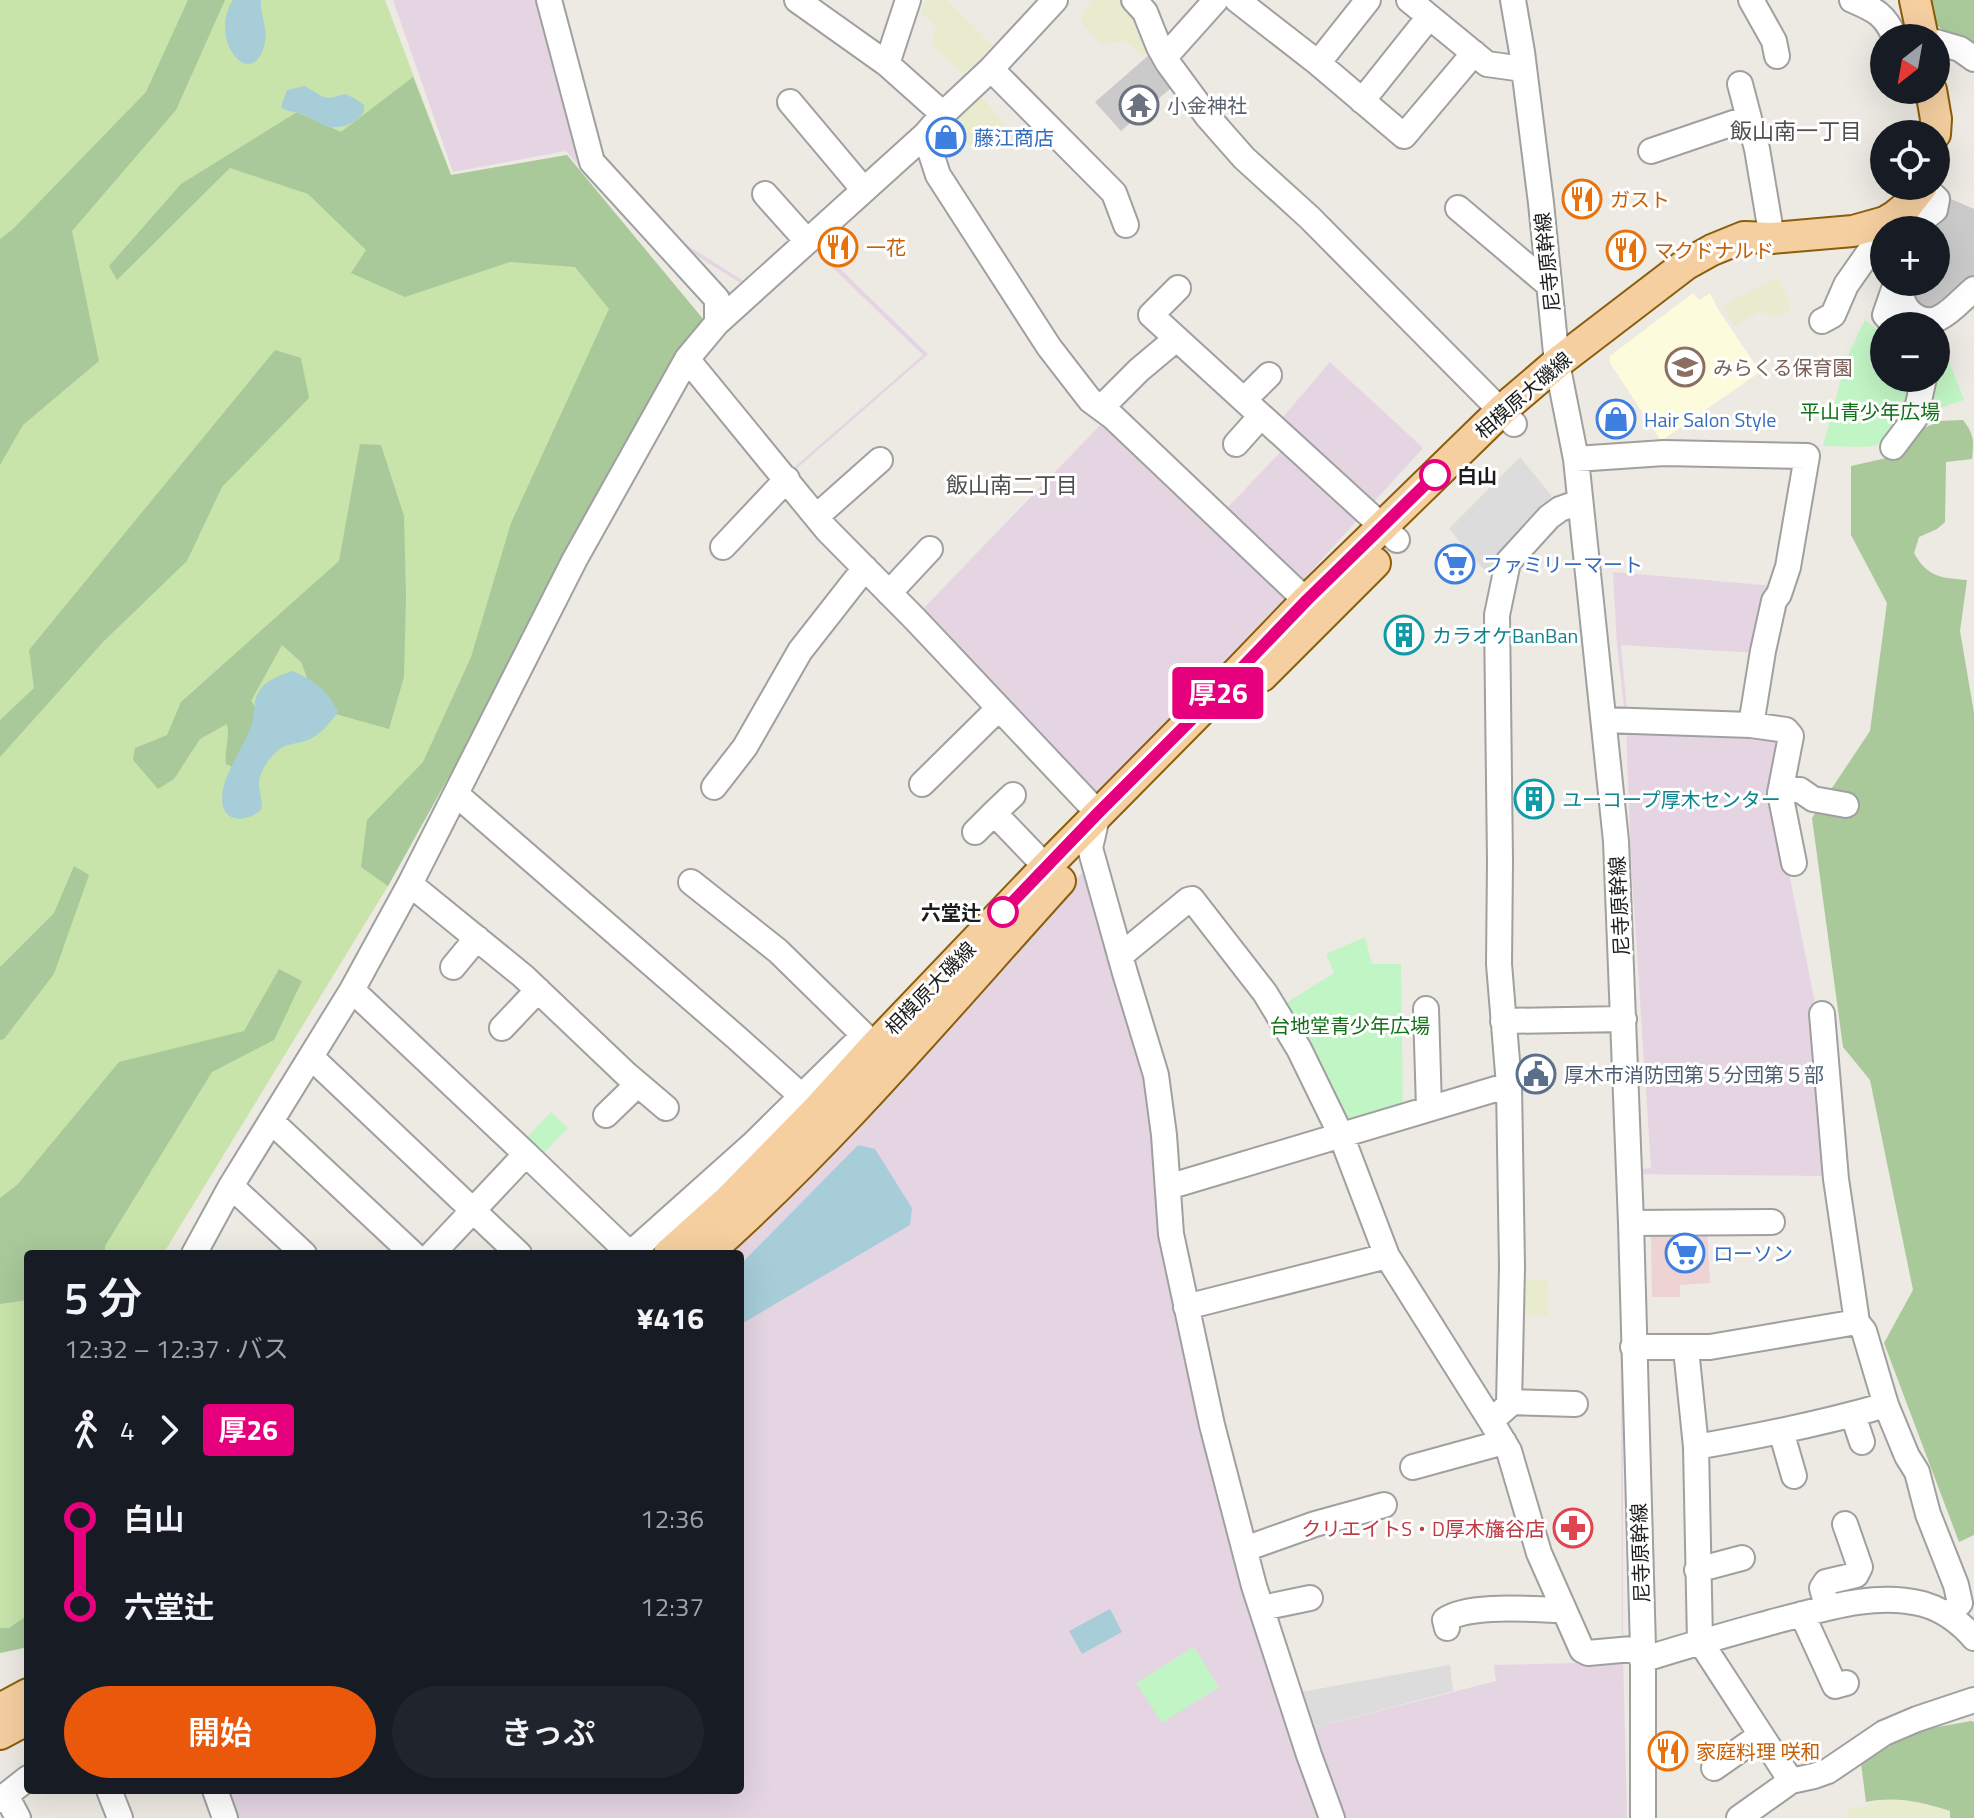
<!DOCTYPE html>
<html lang="ja">
<head>
<meta charset="utf-8">
<style>
  :root { --surface:#171b24; --page:#20242c; --text:#f1f3f6; --muted:#9ea1a6; --accent:#ea580c }
  body { margin:0; font-family:"Titillium Web","Noto Sans JP",sans-serif; background:var(--page); color:var(--text); height:100vh; display:flex; flex-direction:column; font-size:30px; white-space:nowrap }
  * { box-sizing:border-box; margin:0 }
  p { font-size:26px; color:var(--muted) }
  .icon { flex:none; width:44px; height:44px; fill:none; stroke:currentColor; stroke-width:2; stroke-linecap:round; stroke-linejoin:round }
  .map { position:relative; flex:1; overflow:hidden }
  .sheet { position:absolute; left:24px; top:1250px; width:720px; height:544px; display:flex; flex-direction:column; background:var(--surface); border-radius:8px; box-shadow:0 8px 32px #0002 }
  .sheet>* { flex:none }
  .badge { padding:0 16px; border-radius:6px; font-size:28px; line-height:52px }
  .needle { width:52px; rotate:211deg }
  .tools { position:absolute; left:1870px; top:24px; display:grid; gap:16px }
  .tools a { display:grid; place-items:center; width:80px; height:80px; border-radius:50%; background:var(--surface); box-shadow:0 8px 32px #0002; font-size:40px }
  .map>.badge { position:absolute; translate:-50% -50%; box-shadow:0 0 0 4px #fff }
  .legs { display:flex; align-items:center; gap:12px; height:88px; padding:0 40px; font-size:26px }
  .legs p { margin-inline-start:auto }
  .head { display:flex; align-items:center; justify-content:space-between; height:136px; padding:0 40px }
  h1 { font-size:44px; font-weight:600; line-height:60px }
  .cta { display:flex; gap:16px; margin-top:auto; padding:16px 40px }
  .cta a { flex:1; height:92px; border-radius:48px; background:var(--accent); color:#fff; font-size:32px; font-weight:600; line-height:92px; text-align:center }
  .cta a+a { background:var(--page); color:var(--text) }
  ul { padding:0 40px; list-style:none }
  li { display:flex; align-items:center; gap:28px; height:88px; font-size:30px }
  li i { display:grid; place-items:center; width:12px; height:100%; margin:0 10px; background:currentColor }
  li i::after { content:''; width:20px; height:20px; margin:-10px; border:6px solid; border-radius:50%; background:var(--surface) }
  li p { margin-inline-start:auto }
  li:first-child i { background:linear-gradient(#0000 50%,currentColor 0) }
  li:last-child i { background:linear-gradient(currentColor 50%,#0000 0) }
  .map>svg:first-child { display:block }
</style>
</head>
<body>
<div class="map">
<svg width="1974" height="1818" viewBox="0 0 1974 1818">
  <rect width="100%" height="100%" fill="#ede9e3"/>
  <!-- commercial -->
  <path fill="#edd3d3" d="M 1651,1229 L 1707,1229 L 1710,1283 L 1680,1285 L 1680,1297 L 1652,1297 Z"/>
  <!-- industrial -->
  <path fill="#e5d5e3" d="M 393,0 L 541,0 L 577,153 L 614,199 L 750,285 L 802,232 L 928,354 L 795,470 L 836,524 L 921,611 L 1108,417 L 1215,521 L 1286,446 L 1277,424 L 1330,362 L 1423,448 L 1292,592 L 1099,797 L 1092,880 L 1144,1066 L 1160,1161 L 1298,1732 L 1496,1681 L 1494,1665 L 1582,1663 L 1622,1654 L 1620,1171 L 1651,1168 L 1631,862 L 1626,724 L 1617,645 L 1613,572 L 1774,586 L 1757,653 L 1621,645 L 1628,723 L 1781,735 L 1772,788 L 1815,1003 L 1832,1176 L 1623,1174 L 1623,1654 L 1627,1818 L 235,1818 L 225,1790 L 740,1790 L 740,1254 L 716,1254 L 845,1133 L 1083,872 L 1092,792 L 832,525 L 790,471 L 923,355 L 802,238 L 750,289 L 611,202 L 566,151 L 453,172 Z"/>
  <!-- education -->
  <path fill="#fcfcdc" d="M 1693,293 L 1699,300 L 1710,293 L 1718,309 L 1760,372 L 1661,441 L 1610,363 L 1610,356 Z"/>
  <!-- religious -->
  <path fill="#cacaca" d="M 1157,48 L 1178,82 L 1121,131 L 1095,102 Z
    M 1951,199 L 1974,209 L 1974,281 L 1943,310 L 1921,314 L 1907,287 L 1909,282 L 1936,282 L 1936,230 L 1918,230 L 1941,219 Z"/>
  <!-- farmland -->
  <path fill="#e9ebcf" d="M 926,0 L 947,0 L 993,45 L 964,75 L 931,45 L 936,26 L 921,13 Z
    M 1092,0 L 1131,0 L 1156,44 L 1142,56 L 1125,41 L 1101,44 L 1080,21 Z
    M 979,93 L 1004,124 L 976,151 L 951,123 Z
    M 1778,277 L 1790,303 L 1789,312 L 1772,317 L 1760,311 L 1734,326 L 1723,305 Z
    M 1548,1279 L 1549,1315 L 1521,1316 L 1520,1280 Z
    M 1880,1799 L 1906,1800 L 1933,1805 L 1951,1811 L 1950,1818 L 1845,1818 L 1851,1808 L 1867,1806 Z"/>
  <!-- grass -->
  <path fill="#c8e4ab" d="M 0,0 L 385,0 L 451,175 L 567,155 L 703,319 L 388,886 L 163,1254 L 28,1254 L 28,1647 L 0,1653 Z"/>
  <!-- forest -->
  <path fill="#a9c99a" d="M 188,0 L 225,0 L 176,110 L 72,231 L 99,361 L 23,425 L 0,465 L 0,239 L 13,229 L 146,92 Z
    M 1925,0 L 1974,0 L 1974,49 L 1928,20 Z
    M 413,77 L 451,175 L 567,155 L 703,319 L 388,886 L 361,867 L 367,820 L 423,762 L 471,657 L 511,523 L 609,309 L 575,267 L 510,262 L 405,297 L 351,273 L 366,250 L 308,194 L 230,168 L 117,280 L 109,266 L 181,184 L 297,112 L 341,132 Z
    M 275,350 L 301,358 L 309,398 L 222,487 L 187,561 L 103,642 L 0,757 L 0,720 L 34,688 L 29,650 Z
    M 1963,420 C 1974,434 1974,440 1972,459 L 1946,462 L 1945,522 L 1937,529 L 1919,537 L 1914,553 C 1927,577 1941,578 1967,580 L 1960,631 L 1974,713 L 1974,1535 L 1959,1542 L 1884,1343 L 1913,1290 L 1870,1080 L 1843,1047 L 1812,818 L 1870,731 L 1887,603 L 1851,535 L 1851,466 L 1900,455 L 1923,429 L 1938,421 Z
    M 360,444 L 381,445 L 404,516 L 406,596 L 404,677 L 389,729 L 332,713 L 311,688 L 301,662 L 282,645 L 251,701 L 263,717 L 235,768 L 226,764 C 224,750 230,738 227,724 L 200,739 L 174,779 L 158,789 L 133,760 L 135,748 L 167,735 L 181,702 L 339,561 Z
    M 74,866 L 89,875 L 54,974 L 4,1039 L 0,1040 L 0,967 L 54,913 Z
    M 279,969 L 302,981 L 274,1040 L 212,1072 L 105,1246 L 105,1254 L 28,1254 L 28,1300 L 0,1304 L 0,1198 L 17,1185 L 119,1062 L 244,1031 Z
    M 28,1615 L 28,1647 L 0,1653 L 0,1628 L 9,1628 Z
    M 1971,1721 L 1974,1722 L 1974,1818 L 1950,1818 L 1950,1811 C 1922,1802 1896,1796 1866,1802 L 1861,1763 L 1915,1731 Z"/>
  <!-- park -->
  <path fill="#c2f5c5" d="M 1865,320 L 1884,335 L 1884,378 L 1914,378 L 1907,419 L 1889,443 L 1866,447 L 1823,446 L 1847,357 Z
    M 1936,335 L 1940,338 L 1964,400 L 1924,413 L 1933,378 L 1936,378 Z
    M 1365,937 L 1372,964 L 1401,964 L 1403,1110 L 1342,1123 L 1281,1006 L 1334,973 L 1326,954 Z
    M 551,1112 L 568,1128 L 539,1158 L 522,1142 Z
    M 1194,1647 L 1219,1687 L 1162,1723 L 1136,1683 Z"/>
  <!-- parking -->
  <path fill="#dcdcdc" d="M 1520,457 L 1551,495 L 1551,505 L 1487,573 L 1449,529 Z
    M 1450,1665 L 1453,1691 L 1309,1729 L 1296,1693 Z"/>
  <!-- water -->
  <path fill="#a6cdd8" d="M 233,0 L 261,0 C 260,15 268,28 265,43 C 253,94 207,41 233,0 Z
    M 305,86 L 323,97 L 330,98 L 345,94 L 354,98 L 364,105 L 364,112 C 355,125 337,131 323,125 C 317,122 311,118 305,115 C 296,111 288,113 281,107 L 287,90 Z
    M 293,671 C 313,680 329,691 338,712 C 331,722 321,734 310,739 C 302,743 293,743 285,746 C 274,751 259,770 259,783 C 259,791 262,800 262,809 C 247,823 222,824 222,798 C 222,775 245,746 252,724 C 255,712 253,698 261,688 C 269,679 282,674 293,671 Z
    M 858,1145 L 875,1149 L 912,1208 L 910,1225 L 743,1323 L 740,1322 L 740,1265 Z
    M 1110,1609 L 1122,1632 L 1082,1654 L 1069,1631 Z"/>
  <g fill="none" stroke-linecap="round" stroke-linejoin="round">
    <!-- minor casing -->
    <g stroke="#a0a0a0" stroke-width="28">
      <path id="minor" d="M 549,0 L 592,162 L 717,299 L 717,323
        M 797,0 L 887,64 L 943,114
        M 1134,0 L 1145,12 L 1159,47 L 1168,63 L 1207,116 L 1244,158 L 1310,218 L 1514,424
        M 1237,0 L 1318,63 L 1404,136 L 1474,53
        M 1409,0 L 1487,64 L 1523,69
        M 1513,0 L 1522,52 L 1541,203 L 1557,363 L 1576,459 L 1616,841 L 1631,1223 L 1643,1648 L 1643,1818
        M 1751,0 L 1774,41 L 1777,56
        M 1852,0 C 1875,10 1885,14 1895,38
        M 1936,42 L 1960,49 L 1974,59
        M 1165,57 L 1216,0
        M 1318,63 L 1368,0
        M 887,64 L 908,0
        M 991,69 L 1114,193 L 1126,225
        M 1740,84 L 1757,149 L 1772,238
        M 1362,101 L 1429,17
        M 790,102 L 864,190
        M 925,135 L 938,175 L 1049,347 L 1090,400 L 1113,417 L 1317,611
        M 1651,151 L 1748,118
        M 765,194 L 807,241
        M 1458,208 L 1549,285
        M 1909,230 L 1935,210 L 1937,199 L 1923,186
        M 1903,282 C 1902,289 1900,295 1903,301 C 1908,315 1925,325 1939,318 C 1952,312 1963,298 1974,289
        M 1178,288 L 1151,315 L 1397,540
        M 1822,321 L 1833,315 L 1846,285 L 1874,245 L 1885,222
        M 1895,326 L 1885,315 L 1894,289 L 1903,282
        M 687,359 L 827,530 L 915,619 L 1098,813 L 1090,848 L 1125,973 L 1156,1075 L 1164,1135 L 1171,1234 L 1212,1425 L 1254,1586 L 1309,1755 L 1332,1818
        M 1244,400 L 1269,375
        M 1101,408 L 1139,370 L 1176,339
        M 1236,444 L 1261,416
        M 1893,447 L 1915,418 L 1924,378
        M 1576,459 L 1664,453 L 1807,456 L 1788,567 L 1779,594 L 1774,601 L 1763,651 L 1751,725
        M 1580,502 L 1560,509 L 1549,517 L 1508,562 L 1497,615 L 1500,862 L 1499,964 L 1509,1085 L 1512,1267 L 1509,1405 L 1491,1421 L 1509,1451 L 1539,1553 L 1582,1650 L 1588,1653 L 1643,1648
        M 817,516 L 880,460
        M 723,547 L 787,479
        M 889,593 L 930,549
        M 1604,720 L 1751,725 L 1786,730 L 1791,736 L 1780,793 L 1794,863
        M 922,784 L 999,708
        M 714,787 L 745,747 L 800,651 L 865,568
        M 1781,789 L 1800,790 L 1813,799 L 1846,805
        M 456,794 L 737,1038 L 817,1110
        M 994,813 L 1013,795
        M 975,832 L 994,813 L 1046,867
        M 691,882 L 778,951 L 875,1046
        M 410,884 L 523,976 L 626,1074 L 666,1108
        M 1120,956 L 1188,900 L 1192,899 L 1265,993 L 1299,1049 L 1341,1135 L 1387,1256 L 1491,1421
        M 453,967 L 477,938
        M 352,990 L 526,1154 L 432,1254
        M 1426,1009 L 1429,1108
        M 1822,1014 L 1836,1179 L 1857,1322 L 1864,1331 L 1886,1405 L 1907,1456 L 1917,1472 L 1928,1514 L 1956,1585 L 1960,1603 L 1948,1615
        M 1503,1021 L 1624,1019
        M 502,1028 L 538,990
        M 311,1057 L 519,1254
        M 606,1115 L 638,1084
        M 271,1121 L 413,1254
        M 526,1154 L 630,1254
        M 231,1186 L 304,1254
        M 1168,1187 L 1509,1085
        M 1631,1223 L 1772,1222
        M 194,1254 L 231,1186 L 352,990 L 410,884 L 575,559 L 687,359 L 717,323 L 925,135 L 943,114 L 991,69 L 1055,0
        M 630,1254 L 752,1145 L 863,1036
        M 1186,1307 L 1387,1256
        M 1633,1347 L 1710,1347 L 1857,1322
        M 1686,1349 L 1696,1447 L 1700,1641 L 1791,1781
        M 1509,1402 L 1575,1404
        M 1853,1415 L 1862,1442
        M 1781,1431 L 1794,1476
        M 1696,1447 C 1760,1436 1824,1423 1886,1405
        M 1413,1467 L 1504,1442
        M 1245,1549 L 1315,1524 L 1384,1505
        M 1697,1570 L 1742,1558
        M 1827,1607 L 1822,1588 L 1826,1582 L 1856,1575 L 1860,1567 L 1845,1524
        M 1262,1608 L 1310,1598
        M 1802,1614 L 1835,1686 L 1846,1683
        M 1447,1628 L 1445,1620 C 1468,1604 1528,1609 1557,1610 L 1563,1609
        M 1642,1660 C 1685,1646 1729,1634 1772,1622 C 1820,1610 1874,1591 1923,1604 C 1944,1610 1960,1622 1974,1638
        M 1714,1768 L 1761,1735
        M 109,1790 L 120,1818
        M 215,1790 L 225,1818
        M 6,1795 L 18,1818
        M 0,1800 L 28,1778
        M 1739,1818 L 1791,1781 L 1814,1776 L 1828,1771 L 1884,1733 L 1917,1719 L 1974,1700"/>
    </g>
    <!-- major casing -->
    <g stroke="#8a5e0a" stroke-width="34">
      <path id="major" d="M 1915,0 L 1923,38
        M 1931,90 L 1936,119 L 1935,134
        M 1262,676 L 1375,563
        M 669,1254 L 728,1201 L 817,1110 L 875,1046 L 1046,867 L 1208,703 L 1307,600 L 1502,410 L 1557,363 L 1685,265 L 1712,250 L 1744,237 L 1772,238 L 1853,231 L 1885,222 L 1895,216 L 1905,208 L 1922,186
        M 706,1254 C 834,1141 945,1008 1060,881
        M 0,1709 L 28,1694
        M 0,1734 L 28,1719"/>
    </g>
    <!-- minor -->
    <use href="#minor" stroke="#fff" stroke-width="24"/>
    <!-- major -->
    <use href="#major" stroke="#f5cfa0" stroke-width="30"/>
  </g>
  <g fill="none" stroke-linecap="round" stroke-linejoin="round">
    <!-- line-1 casing -->
    <g stroke="#fff" stroke-width="18">
      <path id="line-1" d="M 1003,912 L 1098,813 L 1208,703 L 1307,600 L 1435,475"/>
    </g>
    <!-- line-1 -->
    <use href="#line-1" stroke="#e6007e" stroke-width="12"/>
  </g>
  <!-- icons -->
  <defs>
    <g id="temple-ring" transform="scale(2)"><circle r="9.5" fill="#fff" stroke="#6b7280" stroke-width="1.5"/><path d="M0-6L5-2H3V0L6.5 2.5H4V6H1.5V3h-3V6H-4V2.5H-6.5L-3 0V-2H-5Z" fill="#6b7280"/></g>
    <g id="shop-ring" transform="scale(2)"><circle r="9.5" fill="#fff" stroke="#3f7fe0" stroke-width="1.5"/><path d="M-5-2.5h2.3a2.7 3.5 0 0 1 5.4 0H5L5.5 6h-11ZM-1.5-2.5h3a1.5 2.3 0 0 0-3 0Z" fill="#3f7fe0"/></g>
    <g id="restaurant-ring" transform="scale(2)"><circle r="9.5" fill="#fff" stroke="#e8710a" stroke-width="1.5"/><path d="M-5-6h1v4h1v-4h1v4h1v-4h1v5L-1.5 .5V6h-2V.5L-5-1ZM5-6V6H3V1.5H1.5Q1.5-4 5-6Z" fill="#e8710a"/></g>
    <g id="school-ring" transform="scale(2)"><circle r="9.5" fill="#fff" stroke="#8d6e63" stroke-width="1.5"/><path d="M0-5L7-2L0 1L-7-2ZM-4 1L0 2.5L4 1V4Q0 6-4 4Z" fill="#8d6e63"/></g>
    <g id="supermarket-ring" transform="scale(2)"><circle r="9.5" fill="#fff" stroke="#3f7fe0" stroke-width="1.5"/><path d="M-6-5.5h2.5l.6 2H6L4.5 2H-2.5L-4.4-4H-6ZM-1.5 3.2a1.3 1.3 0 1 0 .1 0ZM3 3.2a1.3 1.3 0 1 0 .1 0Z" fill="#3f7fe0"/></g>
    <g id="building-ring" transform="scale(2)"><circle r="9.5" fill="#fff" stroke="#0f9aa8" stroke-width="1.5"/><path d="M-4-6H4V6H1V3H-1V6H-4ZM-2.5-4.3h1.7v1.8h-1.7ZM.8-4.3h1.7v1.8H.8ZM-2.5-1h1.7V.8h-1.7ZM.8-1h1.7V.8H.8Z" fill="#0f9aa8"/></g>
    <g id="civic-ring" transform="scale(2)"><circle r="9.5" fill="#fff" stroke="#5c6f8a" stroke-width="1.5"/><path d="M-.6-6.5H3V-4.5H.6V-3L4-1V1h2V6H-6V1h2V-1L-.6-3ZM-1.2 2.5V6h2.4V2.5Z" fill="#5c6f8a"/></g>
    <g id="pharmacy-ring" transform="scale(2)"><circle r="9.5" fill="#fff" stroke="#e0444e" stroke-width="1.5"/><path d="M-2-6h4v4h4v4h-4v4h-4v-4h-4v-4h4Z" fill="#e0444e"/></g>
  </defs>
  <g fill-rule="evenodd">
    <use href="#temple-ring" x="1139" y="105"/>
    <use href="#shop-ring" x="946" y="137"/>
    <use href="#restaurant-ring" x="1582" y="199"/>
    <use href="#restaurant-ring" x="838" y="247"/>
    <use href="#restaurant-ring" x="1626" y="250"/>
    <use href="#school-ring" x="1685" y="367"/>
    <use href="#shop-ring" x="1616" y="419"/>
    <use href="#supermarket-ring" x="1455" y="564"/>
    <use href="#building-ring" x="1404" y="635"/>
    <use href="#building-ring" x="1534" y="799"/>
    <use href="#civic-ring" x="1536" y="1074"/>
    <use href="#supermarket-ring" x="1685" y="1253"/>
    <use href="#pharmacy-ring" x="1573" y="1528"/>
    <use href="#restaurant-ring" x="1668" y="1751"/>
  </g>
  <!-- markers -->
  <g fill="#fff" stroke="#e6007e" stroke-width="4">
    <circle cx="1435" cy="475" r="14"/>
    <circle cx="1003" cy="912" r="14"/>
  </g>
  <g text-anchor="middle" dominant-baseline="central" stroke-width="6" stroke-linejoin="round" paint-order="stroke">
    <!-- worship labels -->
    <g font-size="20" fill="#5b616d" stroke="#fff" text-anchor="start">
      <text x="1167" y="105">小金神社</text>
    </g>
    <!-- shop labels -->
    <g font-size="20" fill="#366cbe" stroke="#fff" text-anchor="start">
      <text x="974" y="137">藤江商店</text>
      <text x="1644" y="419">Hair Salon Style</text>
      <text x="1483" y="564">ファミリーマート</text>
      <text x="1713" y="1253">ローソン</text>
    </g>
    <!-- food labels -->
    <g font-size="20" fill="#c56008" stroke="#fff" text-anchor="start">
      <text x="1610" y="199">ガスト</text>
      <text x="866" y="247">一花</text>
      <text x="1654" y="250">マクドナルド</text>
      <text x="1696" y="1751">家庭料理 咲和</text>
    </g>
    <!-- street labels -->
    <g font-size="20" fill="#1c1c1c" stroke="#fff">
      <text transform="translate(1547 262) rotate(-96)">尼寺原幹線</text>
      <text transform="translate(1523 395) rotate(-41)">相模原大磯線</text>
      <text transform="translate(1619 906) rotate(-93)">尼寺原幹線</text>
      <text transform="translate(930 988) rotate(-46)">相模原大磯線</text>
      <text transform="translate(1640 1553) rotate(-92)">尼寺原幹線</text>
    </g>
    <!-- education labels -->
    <g font-size="20" fill="#785e54" stroke="#fff" text-anchor="start">
      <text x="1713" y="367">みらくる保育園</text>
    </g>
    <!-- park labels -->
    <g font-size="20" fill="#137219" stroke="#fff">
      <text x="1870" y="411">平山青少年広場</text>
      <text x="1350" y="1025">台地堂青少年広場</text>
    </g>
    <!-- stop labels -->
    <g font-size="20" font-weight="bold" fill="#1c1c1c" stroke="#fff" text-anchor="start">
      <text x="1457" y="475">白山</text>
      <text x="981" y="912" text-anchor="end">六堂辻</text>
    </g>
    <!-- culture labels -->
    <g font-size="20" fill="#0d838f" stroke="#fff" text-anchor="start">
      <text x="1432" y="635">カラオケBanBan</text>
      <text x="1562" y="799">ユーコープ厚木センター</text>
    </g>
    <!-- service labels -->
    <g font-size="20" fill="#4e5e75" stroke="#fff" text-anchor="start">
      <text x="1564" y="1074">厚木市消防団第５分団第５部</text>
    </g>
    <!-- health labels -->
    <g font-size="20" fill="#be3a42" stroke="#fff" text-anchor="end">
      <text x="1545" y="1528">クリエイトS・D厚木旛谷店</text>
    </g>
    <!-- neighbourhood labels -->
    <g font-size="22" fill="#4f4f4f" stroke="#fff">
      <text x="1796" y="131">飯山南一丁目</text>
      <text x="1012" y="485">飯山南二丁目</text>
    </g>
  </g>
</svg>
<div class="tools">
<a><svg class="needle" viewBox="-14 -14 28 28"><path d="M0-13l5 13h-10z" fill="#e53935"/><path d="M0 13l5-13h-10z" fill="#9ea1a6"/></svg></a>
<a><svg class="icon" aria-label="locate" viewBox="0 0 24 24"><circle cx="12" cy="12" r="6"/><path d="M12 2v4M12 18v4M2 12h4M18 12h4"/></svg></a>
<a>+</a>
<a>−</a>
</div>
<b class="badge" style="left:1218px;top:693px;background:#e6007e;color:#fff">厚26</b>
<section class="sheet">
<div class="head"><div><h1>5 分</h1><p>12:32 – 12:37 · バス</p></div><b>¥416</b></div>
<div class="legs"><svg class="icon" aria-label="walk" viewBox="0 0 24 24"><circle cx="13" cy="4" r="2"/><path d="M13 8l-2 6 4 7M11 14l-3 7M7 12l3-4h3l4 4"/></svg>4<svg class="icon" aria-label="forward" viewBox="0 0 24 24"><path d="M9 5l7 7-7 7"/></svg><b class="badge" style="background:#e6007e;color:#fff">厚26</b></div>
<ul>
<li><i style="color:#e6007e"></i><b>白山</b><p>12:36</p></li>
<li><i style="color:#e6007e"></i><b>六堂辻</b><p>12:37</p></li>
</ul>
<div class="cta"><a>開始</a><a>きっぷ</a></div>
</section>
</div>
</body>
</html>
